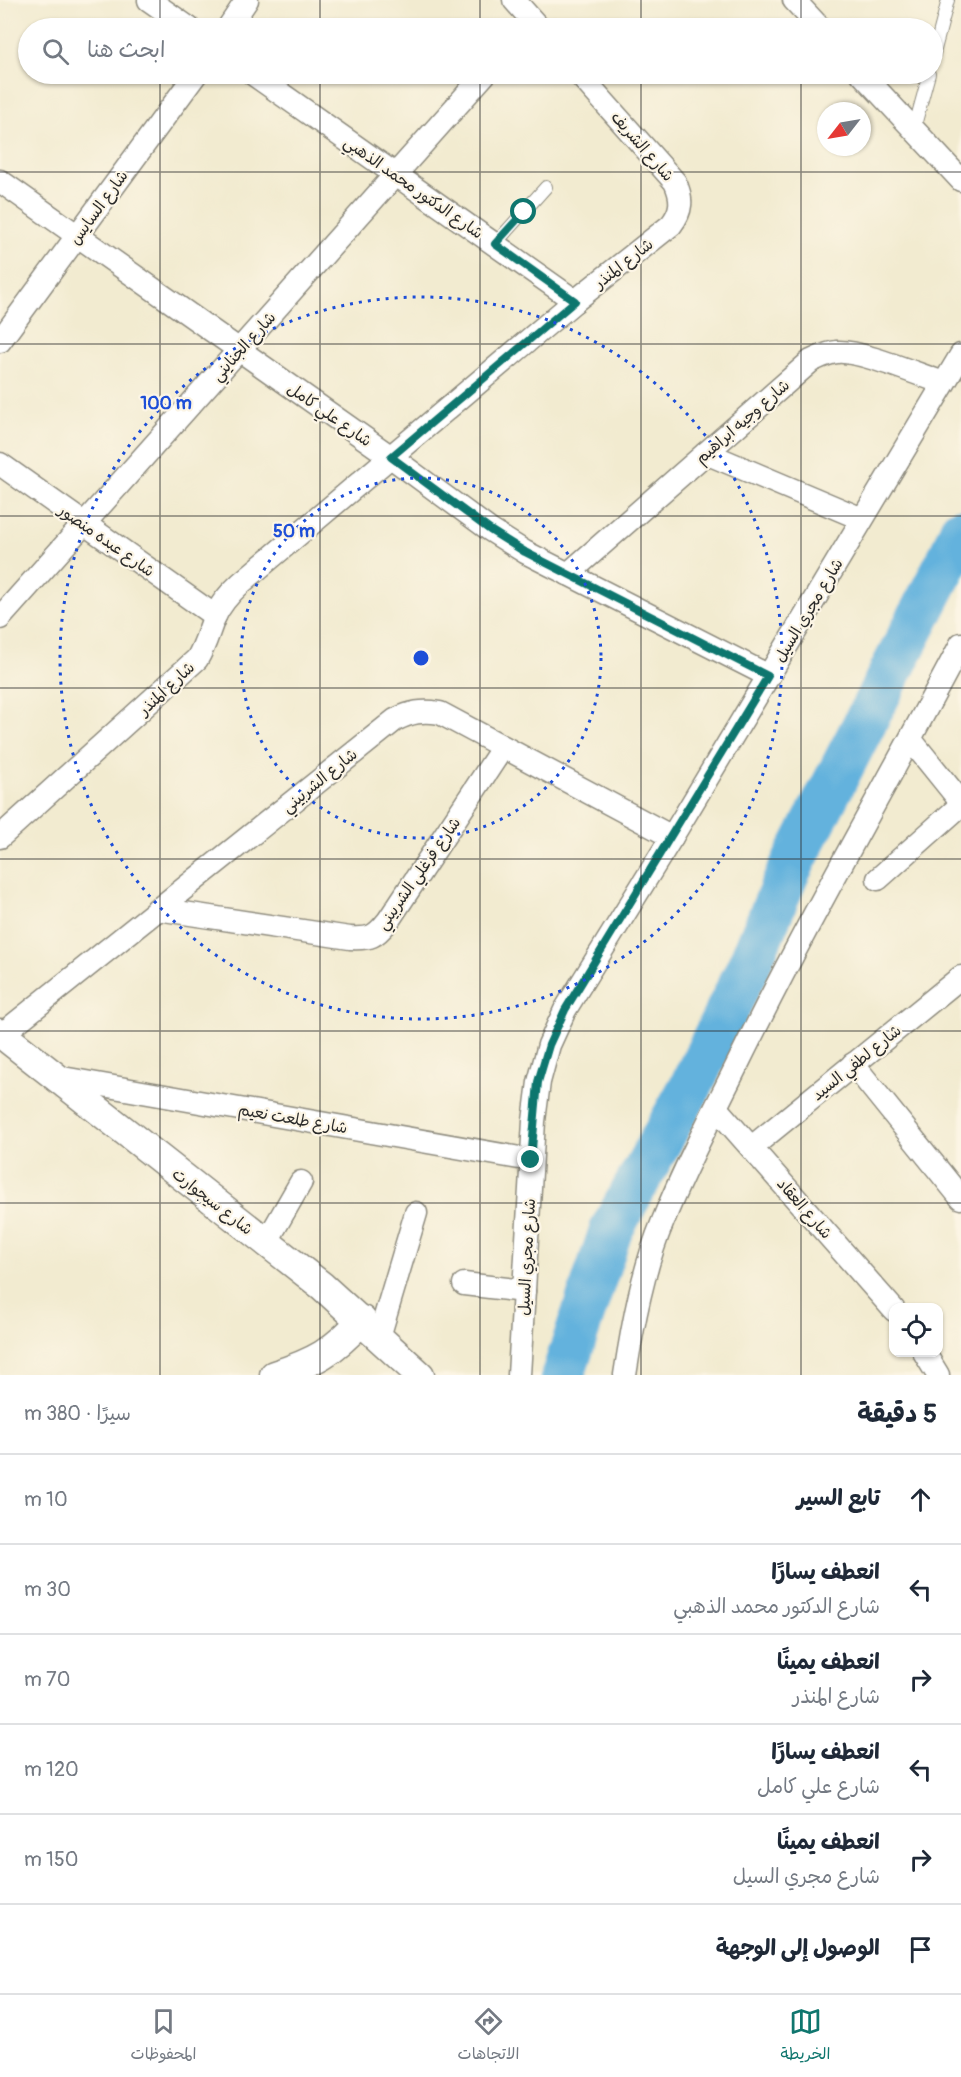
<!DOCTYPE html>
<html lang="ar">
<meta charset="utf-8">
<style>
body{margin:0;font-family:Pangolin,"Playpen Sans Arabic",sans-serif;background:#f6f6f7;color:#1f2937;direction:rtl}
.controls{position:absolute;right:18px;bottom:18px;display:grid;overflow:hidden;border-radius:12px;box-shadow:0 2px 4px #0004}
.controls button{width:54px;height:54px;display:grid;place-items:center;padding:0;border:0;border-bottom:2px solid #e0e1e3;background:#fff;color:#1f2937;font:30px sans-serif}
.compass{position:absolute;left:817px;top:102px;width:54px;height:54px;border-radius:50%;background:#fff;box-shadow:0 2px 4px #0004;rotate:239deg}
.stop{position:absolute;width:18px;height:18px;margin:-14px;border:4px solid #0f766e;border-radius:50%;background:#fff}
.stop.end{background:#0f766e;border-color:#fff;box-shadow:0 2px 6px #0008}
.list{margin:0;padding:0;list-style:none}
h2{display:flex;justify-content:space-between;align-items:center;height:78px;margin:0;padding:0 24px;font-size:26px}
h2 small{font-size:20px;font-weight:400;color:#747a83}
.list li{display:grid;grid-template-columns:39px 1fr auto;gap:18px;align-items:center;box-sizing:border-box;height:90px;padding:0 24px;border-top:2px solid #e0e1e3}
.list b{display:block;font-size:22px;white-space:nowrap}
.list p{margin:0;font-size:20px;white-space:nowrap;color:#747a83}
.list em{font-size:20px;font-style:normal;color:#747a83}
.icon{flex:none;width:33px;height:33px;fill:none;stroke:currentColor;stroke-width:2;stroke-linecap:round;stroke-linejoin:round}
.map{position:relative;flex:none;width:961px;height:1375px;overflow:hidden;direction:ltr}
.search{position:absolute;background:#fff;box-shadow:0 2px 4px #0004;left:18px;right:18px;top:18px;height:66px;display:flex;align-items:center;gap:15px;box-sizing:border-box;padding:0 21px;border-radius:33px;color:#747a83;font-size:22px}
.sheet{height:618px;background:#fff}
nav{display:flex;justify-content:space-around;align-items:center;box-sizing:border-box;height:84px;border-top:2px solid #e0e1e3;background:#fff;font-size:16px;color:#747a83}
nav a{display:grid;justify-items:center;gap:3px}
nav .on{color:#0f766e}
.map>svg:first-child{display:block}
.lines{fill:none;stroke-linecap:round;stroke-linejoin:round}
.river{stroke:#63b2dd;stroke-width:44}
.service-casing{stroke:#8e8b7e;stroke-width:14}
.minor-casing{stroke:#8e8b7e;stroke-width:25}
.tertiary-casing{stroke:#8e8b7e;stroke-width:31}
.service{stroke:#fff;stroke-width:12}
.minor{stroke:#fff;stroke-width:22}
.tertiary{stroke:#fff;stroke-width:28}
.route{stroke:#0f766e;stroke-width:8}
.grid{fill:none;stroke:#2b2b2b;stroke-width:1.5;stroke-opacity:0.55}
.ring{fill:none;stroke:#1d4ed8;stroke-width:3;stroke-dasharray:3 6}
.labels{text-anchor:middle;stroke-width:4.5;stroke-linejoin:round;paint-order:stroke}
.street-label{font-size:16px;fill:#2b2b2b;stroke:#fcf5e5}
.centre{fill:#1d4ed8;stroke:#fcf5e5;stroke-width:3}
.ring-label{font-size:18px;text-anchor:middle;font-weight:bold;fill:#1d4ed8;stroke:#fcf5e5;stroke-width:4.5;stroke-linejoin:round;paint-order:stroke}
</style>
<div class="map">
<svg width="961" height="1375" viewBox="0 0 961 1375">
<rect width="100%" height="100%" fill="#fcf5e5"/>
<filter id="ink" filterUnits="userSpaceOnUse"><feTurbulence type="fractalNoise" baseFrequency=".0167" numOctaves="2"/><feDisplacementMap in="SourceGraphic" scale="12" xChannelSelector="R" yChannelSelector="G"/><feConvolveMatrix kernelMatrix="1 2 1 2 8 2 1 2 1" color-interpolation-filters="sRGB"/></filter>
<filter id="wash" filterUnits="userSpaceOnUse"><feTurbulence type="fractalNoise" baseFrequency=".008" numOctaves="4" result="noise"/><feDisplacementMap in="SourceGraphic" scale="24" xChannelSelector="R" yChannelSelector="G"/><feGaussianBlur stdDeviation="1.35" result="paint"/><feColorMatrix in="noise" values="0 0 0 0 0 0 0 0 0 0 0 0 0 0 0 0 0 1.4 0 .05"/><feComposite in="paint" operator="in"/></filter>
<g filter="url(#wash)">
<rect width="100%" height="100%" fill="#f2ebd0"/>
<g class="lines">
<polyline class="river" points="563,1375 611,1230 691,1086 749,965 788,873 952,552 961,530"/>
</g>
</g>
<g filter="url(#ink)">
<g class="lines">
<g class="service-casing">
<g id="service">
<polyline points="932,61 948,0"/>
<polyline points="914,129 929,74"/>
<polyline points="495,244 546,187"/>
</g>
</g>
<g class="minor-casing">
<g id="minor">
<polyline points="149,0 189,28"/>
<polyline points="514,0 539,28"/>
<polyline points="794,0 820,28"/>
<polyline points="228,28 247,0"/>
<polyline points="253,74 575,301"/>
<polyline points="862,74 961,180"/>
<polyline points="0,181 391,457 490,530 525,552 769,676"/>
<polyline points="0,341 196,74"/>
<polyline points="706,453 862,519"/>
<polyline points="0,464 215,616"/>
<path d="M568,574L811,361C820,357 827,353 837,352C860,350 919,375 944,383"/>
<polyline points="0,618 485,74"/>
<polyline points="911,740 961,802"/>
<path d="M0,837L197,659C205,646 208,633 214,618C220,604 230,593 241,583L575,301L671,225C682,211 683,199 675,182L579,74"/>
<polyline points="878,879 961,805"/>
<path d="M157,909L350,938C371,939 375,937 388,921L503,747"/>
<path d="M1,1035L395,720C411,712 422,710 440,713L672,837"/>
<polyline points="853,1064 961,1198"/>
<polyline points="57,1077 531,1160"/>
<polyline points="716,1108 894,1310"/>
<polyline points="752,1147 961,977"/>
<polyline points="266,1243 301,1182"/>
<polyline points="464,1284 524,1291"/>
<polyline points="379,1337 416,1213"/>
<polyline points="924,1352 938,1375"/>
<polyline points="519,1375 534,1121 539,1082 549,1045 565,1010 672,837 961,355"/>
<path d="M625,1375C633,1323 643,1269 663,1221C686,1163 716,1108 743,1053C811,914 889,781 961,644"/>
</g>
</g>
<g class="tertiary-casing">
<g id="tertiary">
<polyline points="0,1033 322,1286 420,1375"/>
<path d="M274,1375C315,1362 333,1352 362,1320"/>
</g>
</g>
<use href="#service" class="service"/>
<use href="#minor" class="minor"/>
<use href="#tertiary" class="tertiary"/>
</g>
</g>
<g class="lines" filter="url(#ink)">
<polyline class="route" points="524,212 495,244 575,301 391,457 490,530 525,552 768,676 565,1010 549,1045 538,1082 531,1160"/>
</g>
<path class="grid" d="M160,0V28M320,0V28M480,0V28M641,0V28M801,0V28M160,74V1375M320,74V1375M480,74V1375M641,74V1375M801,74V1375M0,172H961M0,344H961M0,516H961M0,688H961M0,859H961M0,1031H961M0,1203H961"/>
<g class="ring">
<circle cx="421" cy="658" r="180"/>
<circle cx="421" cy="658" r="361"/>
</g>
<g class="labels">
<g class="street-label">
<text transform="translate(643 146) rotate(49)" y="6">شارع الشريف</text>
<text transform="translate(414 187) rotate(35)" y="6">شارع الدكتور محمد الذهبي</text>
<text transform="translate(98 207) rotate(-54)" y="6">شارع السايس</text>
<text transform="translate(623 263) rotate(-38)" y="6">شارع المنذر</text>
<text transform="translate(243 346) rotate(-48)" y="6">شارع الجنايني</text>
<text transform="translate(330 414) rotate(35)" y="6">شارع علي كامل</text>
<text transform="translate(742 421) rotate(-41)" y="6">شارع وجيه ابراهيم</text>
<text transform="translate(107 540) rotate(35)" y="6">شارع عبده منصور</text>
<text transform="translate(808 610) rotate(-59)" y="6">شارع مجري السيل</text>
<text transform="translate(166 688) rotate(-43)" y="6">شارع المنذر</text>
<text transform="translate(319 780) rotate(-39)" y="6">شارع الشربيني</text>
<text transform="translate(418 873) rotate(-55)" y="6">شارع فرغلي الشربيني</text>
<text transform="translate(856 1062) rotate(-39)" y="6">شارع لطفي السيد</text>
<text transform="translate(293 1118) rotate(10)" y="6">شارع طلعت نعيم</text>
<text transform="translate(213 1201) rotate(38)" y="6">شارع سيجوارت</text>
<text transform="translate(805 1208) rotate(49)" y="6">شارع العقاد</text>
<text transform="translate(526 1257) rotate(-87)" y="6">شارع مجري السيل</text>
</g>
</g>
<circle cx="421" cy="658" r="9" class="centre"/>
<g class="ring-label">
<text x="166" y="409">100 m</text>
<text x="294" y="537">50 m</text>
</g>
</svg>
<div class="controls">
<button><svg class="icon" aria-label="locate" viewBox="0 0 24 24"><circle cx="12" cy="12" r="6"/><path d="M12 2v4M12 18v4M2 12h4M18 12h4"/></svg></button>
</div>
<svg class="compass" viewBox="-18 -18 36 36"><path d="M0-13l5 13h-10z" fill="#e53935"/><path d="M0 13l5-13h-10z" fill="#747a83"/></svg>
<div class="stop" style="left:524px;top:212px"></div>
<div class="stop end" style="left:531px;top:1160px"></div>
<div class="search"><svg class="icon" aria-label="search" viewBox="0 0 24 24"><circle cx="10" cy="10" r="6"/><path d="M15 15l6 6"/></svg>ابحث هنا</div>
</div>
<section class="sheet">
<h2>5 دقيقة<small>سيرًا · 380 m</small></h2>
<ul class="list">
<li><svg class="icon" aria-label="ahead" viewBox="0 0 24 24"><path d="M12 20V5M6 11l6-6 6 6"/></svg><div><b>تابع السير</b></div><em>10 m</em></li>
<li><svg class="icon" aria-label="left" viewBox="0 0 24 24"><path d="M17 20v-9H6M10 6l-5 5 5 5"/></svg><div><b>انعطف يسارًا</b><p>شارع الدكتور محمد الذهبي</p></div><em>30 m</em></li>
<li><svg class="icon" aria-label="right" viewBox="0 0 24 24"><path d="M7 20v-9h11M14 6l5 5-5 5"/></svg><div><b>انعطف يمينًا</b><p>شارع المنذر</p></div><em>70 m</em></li>
<li><svg class="icon" aria-label="left" viewBox="0 0 24 24"><path d="M17 20v-9H6M10 6l-5 5 5 5"/></svg><div><b>انعطف يسارًا</b><p>شارع علي كامل</p></div><em>120 m</em></li>
<li><svg class="icon" aria-label="right" viewBox="0 0 24 24"><path d="M7 20v-9h11M14 6l5 5-5 5"/></svg><div><b>انعطف يمينًا</b><p>شارع مجري السيل</p></div><em>150 m</em></li>
<li><svg class="icon" aria-label="arrive" viewBox="0 0 24 24"><path d="M6 21V4h12l-3 4 3 4H6"/></svg><div><b>الوصول إلى الوجهة</b></div></li>
</ul>
</section>
<nav>
<a class="on"><svg class="icon" aria-label="map" viewBox="0 0 24 24"><path d="M3 6l6-2 6 2 6-2v14l-6 2-6-2-6 2zM9 4v14M15 6v14"/></svg>الخريطة</a>
<a><svg class="icon" aria-label="directions" viewBox="0 0 24 24"><path d="M12 3l9 9-9 9-9-9zM9 14v-3h6M13 9l2 2-2 2"/></svg>الاتجاهات</a>
<a><svg class="icon" aria-label="saved" viewBox="0 0 24 24"><path d="M7 4h10v16l-5-4-5 4z"/></svg>المحفوظات</a>
</nav>
